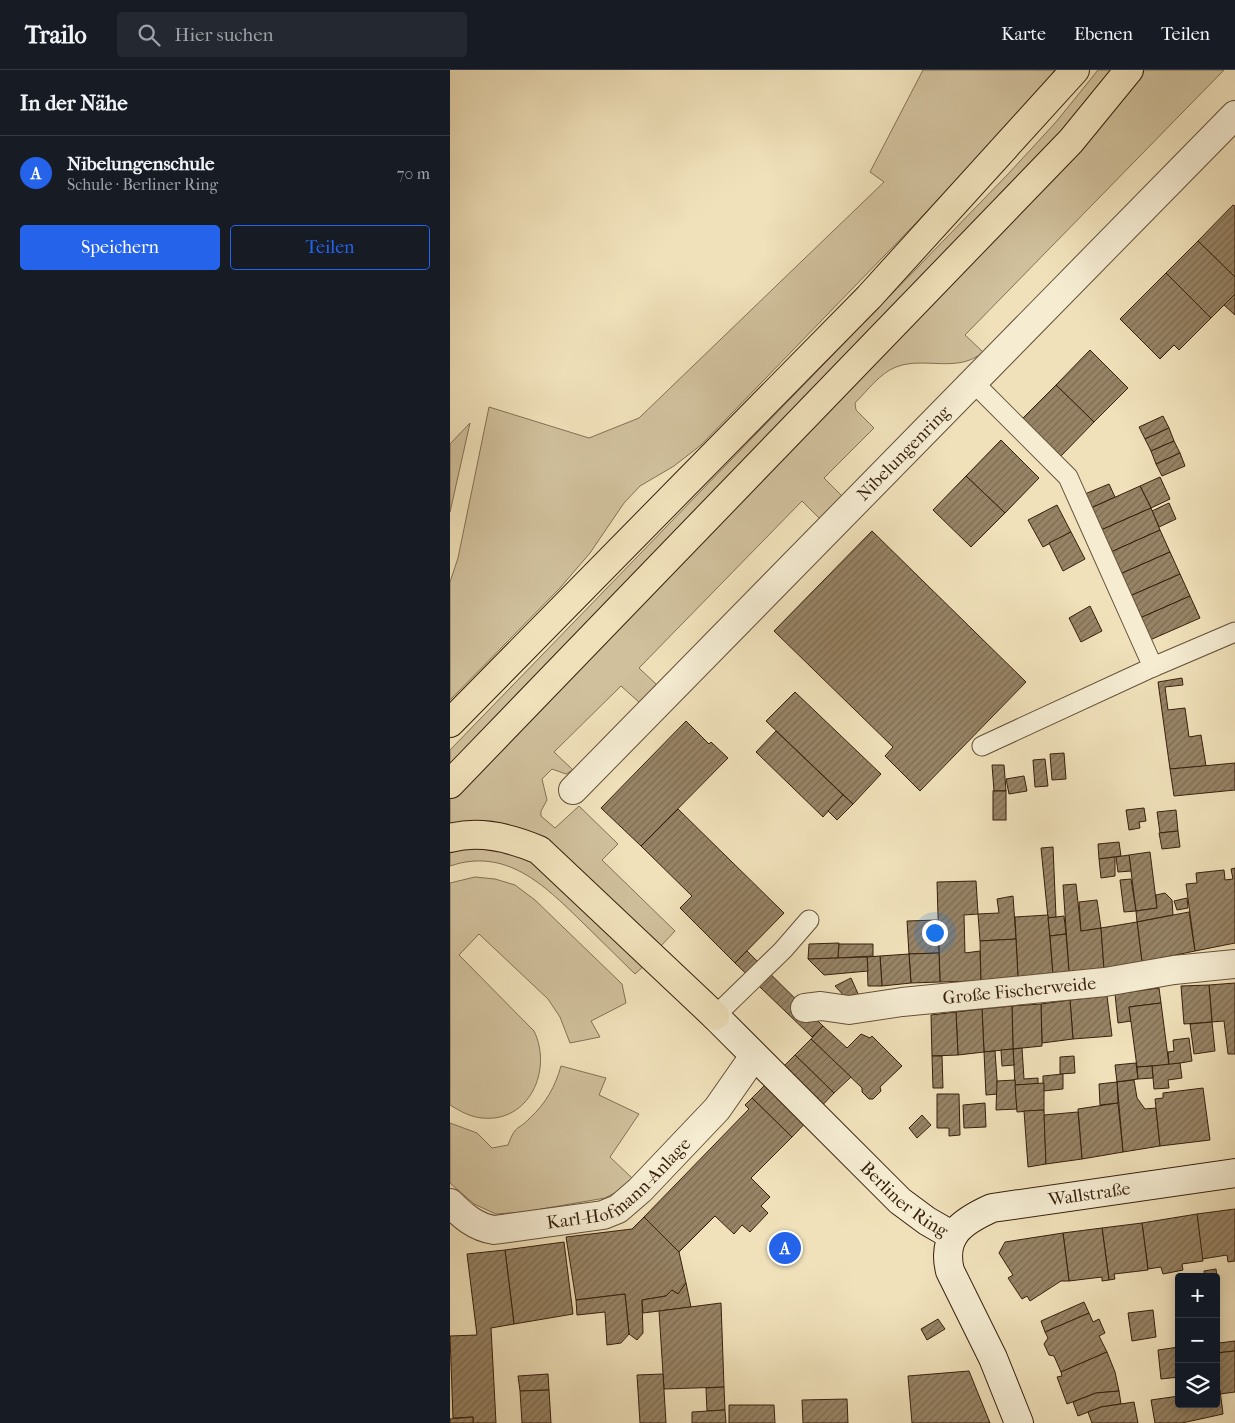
<!DOCTYPE html>
<html lang="de">
<meta charset="utf-8">
<style>
body{margin:0;font-family:"IM FELL French Canon",serif;background:#242831;color:#f1f3f6}
.controls{position:absolute;right:15px;bottom:15px;display:grid;overflow:hidden;border-radius:5px;box-shadow:0 2px 12px #0003}
.controls button{width:45px;height:45px;display:grid;place-items:center;padding:0;border:0;border-bottom:1px solid #363941;background:#171b24;color:#f1f3f6;font:25px sans-serif}
.you{position:absolute;left:484px;top:862px;width:18px;height:18px;margin:-12px;border:4px solid #fff;border-radius:50%;background:#1a73e8;box-shadow:0 0 0 8px #1a73e833}
.badge{display:grid;place-items:center;width:32px;height:32px;border-radius:50%;background:#2563eb;color:#fff;font-size:16px;font-weight:700}
.pin{position:absolute;translate:-50% -50%;border:2px solid #fff;box-shadow:0 1px 5px #0006}
.list{margin:0;padding:0;list-style:none}
h2{display:flex;justify-content:space-between;align-items:center;height:65px;margin:0;padding:0 20px;font-size:21px}
h2 small{font-size:16px;font-weight:400;color:#9ea1a6}
.list li{display:grid;grid-template-columns:32px 1fr auto;gap:15px;align-items:center;box-sizing:border-box;height:75px;padding:0 20px;border-top:1px solid #363941}
.list b{display:block;font-size:19px;white-space:nowrap}
.list p{margin:0;font-size:16px;white-space:nowrap;color:#9ea1a6}
.list em{font-size:16px;font-style:normal;color:#9ea1a6}
.actions{display:flex;gap:10px;padding:15px 20px}
.actions a{flex:1;padding:11px 0;border:1px solid #2563eb;border-radius:5px;text-align:center;font-size:18px;color:#2563eb}
.actions .main{background:#2563eb;color:#fff}
.icon{flex:none;width:28px;height:28px;fill:none;stroke:currentColor;stroke-width:2;stroke-linecap:round;stroke-linejoin:round}
.map{position:relative;flex:none;width:785px;height:1353px;overflow:hidden}
header{display:flex;align-items:center;gap:30px;box-sizing:border-box;height:70px;padding:0 25px;background:#171b24;border-bottom:1px solid #363941}
header strong{font-size:24px}
nav{display:flex;gap:28px;margin-inline-start:auto;font-size:18px}
.search{width:350px;height:45px;background:#242831;display:flex;align-items:center;gap:12px;box-sizing:border-box;padding:0 18px;border-radius:5px;color:#9ea1a6;font-size:19px}
main{display:flex}
aside{flex:1;background:#171b24}
.map>svg:first-child{display:block}
.grass{fill:#d0c09c;stroke:#837054}
.building{fill:url(#building-hatch);stroke:#361f0c}
.lines{fill:none;stroke-linecap:round;stroke-linejoin:round}
.lane-casing{stroke:#645038;stroke-width:21}
.street-casing{stroke:#645038;stroke-width:30}
.secondary-casing{stroke:#361f0c;stroke-width:30}
.highway-casing{stroke:#361f0c;stroke-width:30}
.lane{stroke:#f5ecd2;stroke-width:19}
.street{stroke:#f5ecd2;stroke-width:28}
.secondary{stroke:#f5ecd2;stroke-width:28}
.highway{stroke:#f0e1ba;stroke-width:28}
.labels{text-anchor:middle;stroke-width:4;stroke-linejoin:round;paint-order:stroke}
.street-label{font-size:18px;fill:#361f0c;stroke:#f5ecd2}
</style>
<header>
<strong>Trailo</strong>
<div class="search"><svg class="icon" aria-label="search" viewBox="0 0 24 24"><circle cx="10" cy="10" r="6"/><path d="M15 15l6 6"/></svg>Hier suchen</div>
<nav><a>Karte</a><a>Ebenen</a><a>Teilen</a></nav>
</header>
<main>
<aside>
<h2>In der Nähe<small></small></h2>
<ul class="list">
<li><span class="badge">A</span><div><b>Nibelungenschule</b><p>Schule · Berliner Ring</p></div><em>70 m</em></li>
</ul>
<div class="actions"><a class="main">Speichern</a><a>Teilen</a></div>
</aside>
<div class="map">
<svg width="785" height="1353" viewBox="0 0 785 1353">
<defs>
<pattern id="building-hatch" width="6" height="6" patternUnits="userSpaceOnUse" patternTransform="scale(1.25)"><rect width="6" height="6" fill="#978466"/><path d="M-1 1l2-2M0 6l6-6M5 7l2-2" fill="none" stroke="#7c6b52"/></pattern>
</defs>
<rect width="100%" height="100%" fill="#f0e1ba"/>
<filter id="stains"><feTurbulence type="fractalNoise" baseFrequency=".004" numOctaves="4"/><feColorMatrix values="0 0 0 0 .2 0 0 0 0 .09 0 0 0 0 .02 0 0 0 .5 -.17"/></filter>
<radialGradient id="worn" r=".72"><stop offset=".6" stop-color="#630" stop-opacity="0"/><stop offset="1" stop-color="#630" stop-opacity=".3"/></radialGradient>
<g class="grass">
<polygon points="473,0 605,0 585,26 465,154 251,375 224,396 190,416 174,433 140,483 110,518 0,630 0,512 8,488 39,337 139,368 189,348 434,112 420,102"/>
<polygon points="648,0 668,0 659,13 0,697 0,680 559,103 606,52"/>
<path d="M691,0H774L515,265L533,282C508,304 474,286 446,297C430,303 417,321 405,333L406,340L424,358L374,408L392,426L393,432L370,449L352,431L189,598L207,615L190,633L171,616L104,682L123,700L116,704L102,699L92,709L97,730L91,741V746L105,758L129,736L168,774L152,790L225,861L208,879L110,783L0,757V727Z"/>
<polygon points="20,353 0,442 0,374"/>
<path d="M26,775L76,786L196,894L185,904C167,886 148,868 130,850C94,815 56,777 0,796V779Z"/>
<path d="M25,807L45,809L65,815L85,830L172,914L176,933L141,951L150,967L120,973L110,947L98,929L29,864L9,885L84,961C103,1000 79,1053 32,1048C20,1047 10,1041 0,1035V813Z"/>
<path d="M111,996L156,1008L149,1025L189,1044L160,1087L182,1108L170,1120L155,1128L74,1142L46,1144L24,1134L0,1113V1053L27,1063L42,1078L58,1075C66,1054 66,1062 80,1048C96,1033 105,1017 111,996Z"/>
</g>
<g class="building">
<polygon points="783,135 785,136 785,207 748,171"/>
<polygon points="748,171 785,207 785,224 761,248 716,203"/>
<polygon points="716,203 761,248 729,280 724,275 710,289 670,249"/>
<polygon points="785,224 785,245 774,235"/>
<polygon points="640,280 678,318 644,352 606,315"/>
<polygon points="606,315 644,352 611,386 572,349"/>
<polygon points="713,346 719,358 695,369 689,357"/>
<polygon points="719,358 724,371 701,381 695,369"/>
<polygon points="551,370 589,408 555,443 516,406"/>
<polygon points="724,371 730,383 706,394 701,381"/>
<polygon points="730,383 735,396 712,406 706,394"/>
<polygon points="516,406 555,443 521,477 483,440"/>
<polygon points="710,407 720,429 701,438 690,416"/>
<polygon points="659,414 665,427 641,438 635,424"/>
<polygon points="690,416 701,438 651,460 641,438"/>
<polygon points="719,433 726,449 709,457 702,441"/>
<polygon points="607,435 621,462 593,477 578,450"/>
<polygon points="701,438 710,460 661,482 651,460"/>
<polygon points="710,460 720,482 670,504 661,482"/>
<polygon points="422,461 576,612 470,721 435,686 443,677 324,561"/>
<polygon points="621,462 635,489 613,501 599,473"/>
<polygon points="720,482 730,504 680,526 670,504"/>
<polygon points="730,504 740,526 690,548 680,526"/>
<polygon points="740,526 750,548 700,570 690,548"/>
<polygon points="640,536 652,561 631,572 619,548"/>
<polygon points="732,608 733,615 715,617 718,640 735,638 739,667 751,665 756,696 720,699 708,612"/>
<polygon points="345,622 431,704 403,734 316,651"/>
<polygon points="236,651 259,674 261,672 278,688 191,776 151,738"/>
<polygon points="326,661 393,725 373,747 306,682"/>
<polygon points="614,683 616,709 602,710 600,684"/>
<polygon points="595,689 598,716 585,717 583,690"/>
<polygon points="785,693 785,720 724,726 720,699"/>
<polygon points="542,695 554,695 556,721 544,721"/>
<polygon points="574,706 577,721 559,724 556,709"/>
<rect x="543" y="721" width="13" height="29"/>
<polygon points="393,725 403,734 387,750 378,741"/>
<polygon points="694,738 696,751 689,752 690,758 679,760 676,740"/>
<polygon points="228,739 334,843 285,893 230,838 242,826 191,776"/>
<polygon points="726,740 728,761 710,763 707,742"/>
<polygon points="728,761 730,777 712,779 709,763"/>
<polygon points="669,772 671,786 649,789 648,774"/>
<polygon points="603,777 606,847 598,848 591,778"/>
<polygon points="700,782 707,838 686,841 679,785"/>
<polygon points="679,785 681,801 668,802 666,787"/>
<polygon points="665,787 665,806 651,808 649,789"/>
<polygon points="785,798 785,873 745,881 736,814 747,813 746,803 774,800 775,810 783,809 781,799"/>
<polygon points="681,809 686,841 674,842 670,810"/>
<polygon points="526,811 528,844 514,845 515,883 530,881 531,911 490,912 487,812"/>
<polygon points="626,814 631,861 651,858 654,899 619,902 613,815"/>
<polygon points="715,823 722,830 723,845 687,852 686,841 707,838 706,825"/>
<polygon points="563,826 566,869 530,871 528,844 549,843 547,829"/>
<polygon points="737,828 738,838 727,840 724,831"/>
<polygon points="647,830 651,858 631,861 629,832"/>
<polygon points="739,842 745,881 692,892 687,852"/>
<polygon points="598,845 603,904 568,908 565,847"/>
<polygon points="614,846 616,864 600,866 598,848"/>
<polygon points="487,850 489,883 459,884 457,851"/>
<polygon points="687,852 692,892 654,899 651,858"/>
<polygon points="616,864 619,902 603,904 600,866"/>
<polygon points="566,869 568,908 531,911 530,871"/>
<polygon points="389,873 388,888 358,889 359,874"/>
<polygon points="389,874 423,874 423,886 388,888"/>
<polygon points="297,881 373,956 362,967 285,893"/>
<polygon points="489,883 490,912 461,913 459,884"/>
<polygon points="459,884 461,913 432,916 430,886"/>
<polygon points="430,886 432,916 418,916 417,887"/>
<polygon points="417,887 418,901 374,905 358,889"/>
<polygon points="401,908 409,926 397,929 385,916"/>
<polygon points="785,913 785,984 778,984 774,951 762,952 759,915"/>
<polygon points="759,915 762,952 734,954 731,916"/>
<polygon points="709,918 711,933 679,937 681,951 668,953 665,924"/>
<polygon points="657,926 662,966 623,969 620,930"/>
<polygon points="620,930 623,969 592,973 591,934"/>
<polygon points="711,933 719,995 687,997 679,937"/>
<polygon points="591,934 592,976 563,979 562,936"/>
<polygon points="562,936 563,979 534,982 532,939"/>
<polygon points="532,939 534,982 508,985 506,942"/>
<polygon points="506,942 508,985 482,986 481,945"/>
<polygon points="762,952 765,981 744,984 740,954"/>
<polygon points="373,956 397,978 411,964 420,968 422,966 452,996 430,1017 431,1021 423,1029 419,1029 412,1022 412,1018 361,969"/>
<polygon points="739,968 742,991 719,995 718,982 724,981 723,970"/>
<polygon points="361,969 401,1007 384,1023 345,985"/>
<polygon points="572,978 574,1009 588,1008 588,1014 565,1015 563,979"/>
<polygon points="563,979 564,995 552,996 551,980"/>
<polygon points="545,981 548,1024 536,1025 534,982"/>
<polygon points="345,985 384,1023 342,1067 302,1028"/>
<polygon points="482,986 492,986 493,1018 483,1018"/>
<polygon points="624,986 625,1003 610,1004 610,987"/>
<polygon points="686,993 688,1009 667,1012 665,995"/>
<polygon points="730,993 732,1008 718,1010 719,1018 704,1019 702,996"/>
<polygon points="702,996 703,1008 688,1009 687,997"/>
<polygon points="613,1004 613,1019 593,1021 593,1006"/>
<polygon points="565,1010 567,1039 546,1040 547,1011"/>
<polygon points="684,1010 687,1028 695,1039 706,1038 710,1076 673,1082 667,1012"/>
<polygon points="667,1012 668,1033 650,1035 649,1014"/>
<polygon points="594,1013 594,1040 567,1042 565,1015"/>
<polygon points="753,1018 760,1070 710,1076 705,1029 713,1028 713,1023"/>
<polygon points="487,1024 509,1024 510,1065 499,1066 499,1058 487,1058"/>
<polygon points="302,1028 342,1067 301,1108 320,1127 311,1136 318,1143 300,1162 292,1155 284,1164 265,1146 229,1182 194,1147 299,1039 295,1035"/>
<polygon points="535,1033 536,1057 514,1058 513,1035"/>
<polygon points="668,1033 673,1082 632,1089 628,1039"/>
<polygon points="594,1040 596,1094 578,1097 574,1041"/>
<polygon points="628,1042 632,1089 596,1094 594,1045"/>
<polygon points="472,1045 481,1055 467,1068 459,1058"/>
<polygon points="785,1139 785,1191 778,1192 777,1185 752,1189 747,1144"/>
<polygon points="747,1144 753,1191 732,1194 733,1200 713,1204 711,1197 698,1199 692,1153"/>
<polygon points="194,1147 229,1182 236,1213 228,1224 222,1220 216,1226 192,1230 193,1263 187,1270 179,1264 175,1224 126,1230 116,1167 182,1159"/>
<polygon points="692,1153 698,1200 664,1204 665,1209 659,1210 652,1158"/>
<polygon points="652,1158 659,1210 652,1211 652,1207 619,1211 613,1163"/>
<polygon points="613,1163 619,1211 611,1211 580,1231 577,1226 572,1229 558,1208 563,1205 549,1183 555,1172"/>
<polygon points="114,1172 123,1244 64,1254 55,1180"/>
<polygon points="55,1180 64,1254 41,1258 46,1353 23,1353 23,1347 3,1348 0,1266 27,1265 17,1184"/>
<polygon points="766,1199 768,1215 766,1216 766,1207 755,1207 754,1201"/>
<polygon points="236,1213 241,1237 193,1243 192,1230 216,1226 222,1220 228,1224"/>
<polygon points="175,1224 179,1264 171,1273 157,1275 155,1242 127,1245 126,1230"/>
<polygon points="634,1232 639,1243 595,1262 591,1251"/>
<polygon points="271,1233 274,1317 214,1319 209,1241"/>
<polygon points="703,1240 706,1267 682,1271 678,1243"/>
<polygon points="639,1243 643,1252 649,1249 655,1263 649,1266 657,1282 611,1302 604,1286 599,1285 594,1274 598,1268 595,1262"/>
<polygon points="488,1249 495,1259 477,1270 471,1259"/>
<polygon points="769,1268 769,1273 785,1271 785,1281 766,1283 766,1269"/>
<polygon points="729,1277 729,1307 711,1309 708,1280"/>
<polygon points="785,1281 785,1322 770,1324 766,1283"/>
<polygon points="657,1282 665,1302 669,1321 646,1323 617,1334 607,1307 612,1306 611,1302"/>
<polygon points="519,1301 540,1353 462,1353 458,1306"/>
<polygon points="98,1304 99,1320 70,1321 68,1306"/>
<polygon points="213,1304 216,1353 190,1353 187,1305"/>
<polygon points="274,1317 275,1340 257,1341 256,1318"/>
<polygon points="99,1320 101,1353 72,1353 70,1321"/>
<polygon points="770,1320 773,1344 732,1353 705,1353 701,1330 729,1326 729,1334 766,1334 766,1321"/>
<polygon points="669,1321 671,1334 651,1337 628,1346 623,1332 646,1323"/>
<polygon points="397,1329 398,1353 353,1353 352,1330"/>
<polygon points="684,1332 688,1353 642,1353 638,1342 651,1337"/>
<polygon points="279,1335 324,1335 325,1353 279,1353"/>
<polygon points="275,1340 276,1353 242,1353 242,1342"/>
<polygon points="23,1347 23,1353 0,1353 0,1349"/>
</g>
<g class="lines">
<g class="lane-casing">
<g id="lane">
<polyline points="524,313 618,407 703,597"/>
<polyline points="532,676 703,597 785,562"/>
<polyline points="265,946 333,880 359,850"/>
</g>
</g>
<g class="street-casing">
<g id="street">
<path id="s1" d="M123,720L785,45"/>
<path id="s2" d="M355,938L371,936L399,940L452,932L655,912L724,900L785,894"/>
<path id="s3" d="M0,1133C13,1146 25,1157 44,1160L153,1145L168,1139L190,1120L267,1039L304,986"/>
</g>
</g>
<g class="secondary-casing">
<g id="secondary">
<path id="s4" d="M265,946L450,1131L477,1151L503,1166"/>
<path id="s5" d="M569,1353L543,1288L500,1201C491,1165 513,1151 542,1138L785,1103"/>
</g>
</g>
<g class="highway-casing">
<g id="highway">
<polyline points="0,653 419,227 625,0"/>
<polyline points="0,714 621,71 679,0"/>
<path d="M0,768C30,760 61,768 89,780L265,946"/>
</g>
</g>
<use href="#lane" class="lane"/>
<use href="#street" class="street"/>
<use href="#secondary" class="secondary"/>
<use href="#highway" class="highway"/>
</g>
<g class="labels">
<g class="street-label">
<text dy="6" stroke="none"><textPath href="#s1" startOffset="472">Nibelungenring</textPath></text>
<text dy="6" stroke="none"><textPath href="#s2" startOffset="216">Große Fischerweide</textPath></text>
<text dy="6" stroke="none"><textPath href="#s3" startOffset="191">Karl-Hofmann-Anlage</textPath></text>
<text dy="6" stroke="none"><textPath href="#s5" startOffset="350">Wallstraße</textPath></text>
<text dy="6" stroke="none"><textPath href="#s4" startOffset="264">Berliner Ring</textPath></text>
</g>
</g>
<rect width="100%" height="100%" filter="url(#stains)"/>
<rect width="100%" height="100%" fill="url(#worn)"/>
</svg>
<div class="controls">
<button>+</button>
<button>−</button>
<button><svg class="icon" aria-label="layers" viewBox="0 0 24 24"><path d="M12 4l9 5-9 5-9-5zM3 14l9 5 9-5"/></svg></button>
</div>
<div class="you"></div>
<div class="pin badge" style="left:335px;top:1178px">A</div>
</div>
</main>
